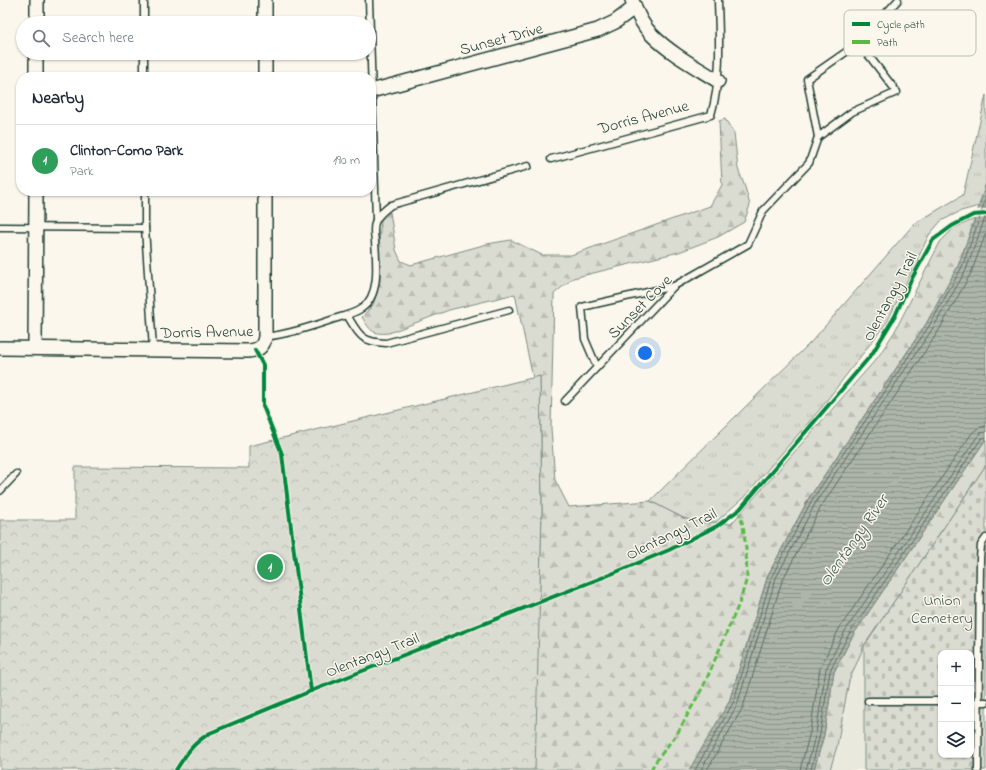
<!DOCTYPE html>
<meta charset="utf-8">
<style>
body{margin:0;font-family:"Indie Flower",sans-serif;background:#f6f6f7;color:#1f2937}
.controls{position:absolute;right:12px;bottom:12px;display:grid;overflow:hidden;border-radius:8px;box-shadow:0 1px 3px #0004}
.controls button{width:36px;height:36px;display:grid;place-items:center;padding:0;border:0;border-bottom:1px solid #e0e1e3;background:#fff;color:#1f2937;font:20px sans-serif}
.you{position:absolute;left:645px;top:353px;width:14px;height:14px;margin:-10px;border:3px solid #fff;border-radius:50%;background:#1a73e8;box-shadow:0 0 0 6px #1a73e833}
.badge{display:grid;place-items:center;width:26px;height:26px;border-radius:50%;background:#b45309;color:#fff;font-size:13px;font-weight:700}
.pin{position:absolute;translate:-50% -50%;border:2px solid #fff;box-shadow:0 1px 4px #0006}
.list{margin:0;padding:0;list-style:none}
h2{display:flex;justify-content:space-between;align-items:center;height:52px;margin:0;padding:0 16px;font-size:17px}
h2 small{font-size:13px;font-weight:400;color:#747a83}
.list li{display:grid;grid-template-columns:26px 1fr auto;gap:12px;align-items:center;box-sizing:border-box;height:72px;padding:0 16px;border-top:1px solid #e0e1e3}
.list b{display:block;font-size:15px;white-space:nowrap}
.list p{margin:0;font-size:13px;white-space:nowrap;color:#747a83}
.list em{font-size:13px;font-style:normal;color:#747a83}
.icon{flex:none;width:22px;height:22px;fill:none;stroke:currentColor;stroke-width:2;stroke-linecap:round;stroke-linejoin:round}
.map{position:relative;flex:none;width:986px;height:770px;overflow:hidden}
.search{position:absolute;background:#fff;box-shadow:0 1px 3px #0004;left:16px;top:16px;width:360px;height:44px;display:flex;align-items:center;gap:10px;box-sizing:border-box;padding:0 14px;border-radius:22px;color:#747a83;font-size:15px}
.panel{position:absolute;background:#fff;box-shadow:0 1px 3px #0004;left:16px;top:72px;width:360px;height:124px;border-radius:16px}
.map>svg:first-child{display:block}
.built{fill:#eae9de}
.grass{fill:url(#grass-tufts);stroke:#7d8c82}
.forest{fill:url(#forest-firs);stroke:#7d8c82}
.cemetery{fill:url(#cemetery-stones);stroke:#7d8c82;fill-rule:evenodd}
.park{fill:url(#park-crowns);stroke:#7d8c82}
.water{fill:url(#water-rules);stroke:#74847b}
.pier{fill:#fbf7ec}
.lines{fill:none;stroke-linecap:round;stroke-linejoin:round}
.shore{stroke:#586d63;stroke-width:1}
.lane-casing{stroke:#1f3d34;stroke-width:9}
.street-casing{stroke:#1f3d34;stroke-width:16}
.lane{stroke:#fbf7ec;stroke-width:6}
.street{stroke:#fbf7ec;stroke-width:13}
.quiet{stroke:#58b947;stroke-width:3;stroke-dasharray:6 3;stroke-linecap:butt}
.cycleway-casing{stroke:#fbf7ec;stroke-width:6}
.cycleway{stroke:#00873e;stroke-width:4}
.labels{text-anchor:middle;stroke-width:3;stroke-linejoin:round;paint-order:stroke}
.street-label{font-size:16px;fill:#1f3d34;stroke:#fbf7ec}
.park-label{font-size:16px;fill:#455d53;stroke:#fbf7ec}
.water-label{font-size:17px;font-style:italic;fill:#425b52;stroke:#fbf7ec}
.key{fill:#fbf7ec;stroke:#b9bfb5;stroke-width:1}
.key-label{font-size:11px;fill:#1f3d34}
</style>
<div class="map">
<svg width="986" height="770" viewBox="0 0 986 770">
<defs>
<pattern id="grass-tufts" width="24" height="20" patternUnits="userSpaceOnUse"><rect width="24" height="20" fill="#dbdcd1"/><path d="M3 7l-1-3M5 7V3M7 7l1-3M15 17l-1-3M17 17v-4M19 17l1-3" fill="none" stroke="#bcbeb4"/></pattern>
<pattern id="forest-firs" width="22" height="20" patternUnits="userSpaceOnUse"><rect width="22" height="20" fill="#dbdcd1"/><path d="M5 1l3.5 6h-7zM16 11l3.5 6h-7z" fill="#bcbeb4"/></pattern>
<pattern id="cemetery-stones" width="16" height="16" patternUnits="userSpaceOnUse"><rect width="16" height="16" fill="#dbdcd1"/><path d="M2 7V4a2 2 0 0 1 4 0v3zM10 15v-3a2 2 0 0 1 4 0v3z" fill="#bcbeb4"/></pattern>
<pattern id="park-crowns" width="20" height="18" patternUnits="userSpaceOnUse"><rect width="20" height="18" fill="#dbdcd1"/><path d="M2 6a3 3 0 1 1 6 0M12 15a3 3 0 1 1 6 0" fill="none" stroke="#bcbeb4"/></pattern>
<pattern id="water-rules" width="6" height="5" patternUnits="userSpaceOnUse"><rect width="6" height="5" fill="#adb4aa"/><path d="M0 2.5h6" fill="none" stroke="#8c948b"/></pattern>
</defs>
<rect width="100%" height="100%" fill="#fbf7ec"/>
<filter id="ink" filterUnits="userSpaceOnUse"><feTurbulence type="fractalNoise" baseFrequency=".025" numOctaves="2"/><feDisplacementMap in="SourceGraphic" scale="8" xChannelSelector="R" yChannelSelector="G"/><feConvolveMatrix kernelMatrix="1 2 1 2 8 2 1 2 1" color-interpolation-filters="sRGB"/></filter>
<g filter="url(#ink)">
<polygon class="built" points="864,646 864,770 830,770 837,746 849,681"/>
<polygon class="grass" points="986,95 986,183 979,206 961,211 941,221 929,235 887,322 821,408 743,498 716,522 702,523 683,518 650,501 812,341 914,224 963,195"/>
<g class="forest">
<path d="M725,119L734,133L738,169L745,187L750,205L744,222L718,237L679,252L573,278L554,294L551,428L555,480L569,507L650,501L683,518L702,523L716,522L731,524L878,357L895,331L940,242L954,228L975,219L958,266L926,324L809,498L768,575L729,702L692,767L689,770H176L539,613L542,510L540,376L533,378L515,294L449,310L389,333C372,335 370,330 362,317L373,305L380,281L379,242L381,220L390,212L396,250L401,261L411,265L487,244L511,240L542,255H571L710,206L722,185L719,121Z"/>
<polygon points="986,439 986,465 864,646 849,681 837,746 830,770 814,770 824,735 834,672 853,635"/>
</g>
<path class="cemetery" d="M986,465V770H864V646ZM941,653H971V755H941Z"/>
<polygon class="park" points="540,376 542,510 535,770 0,770 0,520 75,520 75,467 249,468 249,446"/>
<polygon class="water" points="986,183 986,439 853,635 834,672 824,735 814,770 689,770 729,702 768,575 809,498 926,324 958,266 975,219"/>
<polygon class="pier" points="986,209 986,218 973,219 976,210"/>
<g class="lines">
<g class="shore">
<polyline points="695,770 733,703 772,576 812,500 929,326 962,267 979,220 986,197"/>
<polyline points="701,770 737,705 776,578 816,502 933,328 966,270 986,215"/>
<polyline points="707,770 743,707 782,581 822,505 938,332 971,273 986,233"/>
<polyline points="800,770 810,732 820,668 839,629 972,433 978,428 986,426"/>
<polyline points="806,770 816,733 826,669 845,631 977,437 981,433 986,432"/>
<polyline points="811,770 820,734 830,671 849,634 981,439 986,437"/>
</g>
<g class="lane-casing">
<g id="lane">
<polyline points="144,0 144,23"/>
<polyline points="369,0 376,220"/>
<polyline points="144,53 144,77"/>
<polyline points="818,137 807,79 859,43 898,0"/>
<path d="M551,159L711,115C722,77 719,39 718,0"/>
<polyline points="145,191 145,228 153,349"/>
<polyline points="0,227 145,228"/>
<path d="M347,315C359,335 361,342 386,343L509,310"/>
<path d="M265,337C289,334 311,327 334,319C343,316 354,314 362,308C381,295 376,261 375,241C374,235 373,226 376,220C380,213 385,210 391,205L528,166"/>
<polyline points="597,367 585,339 582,307 674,286"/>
<polyline points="565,401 674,286 748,244 763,211 809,163 818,137 852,112 897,92 859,43"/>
<polyline points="0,491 16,474"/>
<polyline points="868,701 941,701"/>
<polyline points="971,702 986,702"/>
<polyline points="978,770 980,559 981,545 986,538"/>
</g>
</g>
<g class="street-casing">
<g id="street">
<polyline points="265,0 265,23"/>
<path d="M632,0C636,12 643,26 652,35C671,54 696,67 718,81"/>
<polyline points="37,23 37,0"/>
<polyline points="265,53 265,77"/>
<polyline points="36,77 36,53"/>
<polyline points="371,91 598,30 615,22 635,7"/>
<path d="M0,348L248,351C258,350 263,348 265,337V191"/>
<polyline points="35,348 36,191"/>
</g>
</g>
<use href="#lane" class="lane"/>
<use href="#street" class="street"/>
<polyline class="quiet" points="651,770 654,764 678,732 704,685 739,604 747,578 746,549 743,525 738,510"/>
<g class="cycleway-casing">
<g id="cycleway">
<polyline points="255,350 263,365 263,406 282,454 311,691"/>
<path d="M176,770C187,753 192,744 210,733L311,691L609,575L669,550L717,526L740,509L872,354L895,316L911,280L933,240L952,226L973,215L986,214"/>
</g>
</g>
<use href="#cycleway" class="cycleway"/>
</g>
</g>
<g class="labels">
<g class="street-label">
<text transform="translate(501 38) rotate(-15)" y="6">Sunset Drive</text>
<text transform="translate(643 116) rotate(-15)" y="6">Dorris Avenue</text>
<text transform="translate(889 296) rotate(-62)" y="6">Olentangy Trail</text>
<text transform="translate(639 306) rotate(-45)" y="6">Sunset Cove</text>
<text transform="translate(207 331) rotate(-1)" y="6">Dorris Avenue</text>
<text transform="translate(671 533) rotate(-26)" y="6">Olentangy Trail</text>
<text transform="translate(372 654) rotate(-21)" y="6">Olentangy Trail</text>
</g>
<g class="park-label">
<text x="942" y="605">Union<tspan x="942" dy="18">Cemetery</tspan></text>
</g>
<g class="water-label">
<text transform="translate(853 540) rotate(-55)" y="6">Olentangy River</text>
</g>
</g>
<rect x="844" y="10" width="132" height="46" rx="6" class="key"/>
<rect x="852" y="22" width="18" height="4" fill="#00873e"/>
<rect x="852" y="40" width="18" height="4" fill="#58b947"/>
<g class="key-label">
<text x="877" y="28">Cycle path</text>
<text x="877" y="46">Path</text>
</g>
</svg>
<div class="controls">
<button>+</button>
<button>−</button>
<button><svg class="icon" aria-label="layers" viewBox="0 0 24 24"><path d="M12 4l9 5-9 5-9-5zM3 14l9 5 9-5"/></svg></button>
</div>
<div class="you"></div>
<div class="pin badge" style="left:270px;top:567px;background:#2e9e5b">1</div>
<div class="search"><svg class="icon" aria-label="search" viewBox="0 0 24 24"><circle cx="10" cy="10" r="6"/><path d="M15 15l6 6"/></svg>Search here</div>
<section class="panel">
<h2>Nearby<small></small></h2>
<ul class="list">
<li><span class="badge" style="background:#2e9e5b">1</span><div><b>Clinton-Como Park</b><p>Park</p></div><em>190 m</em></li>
</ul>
</section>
</div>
